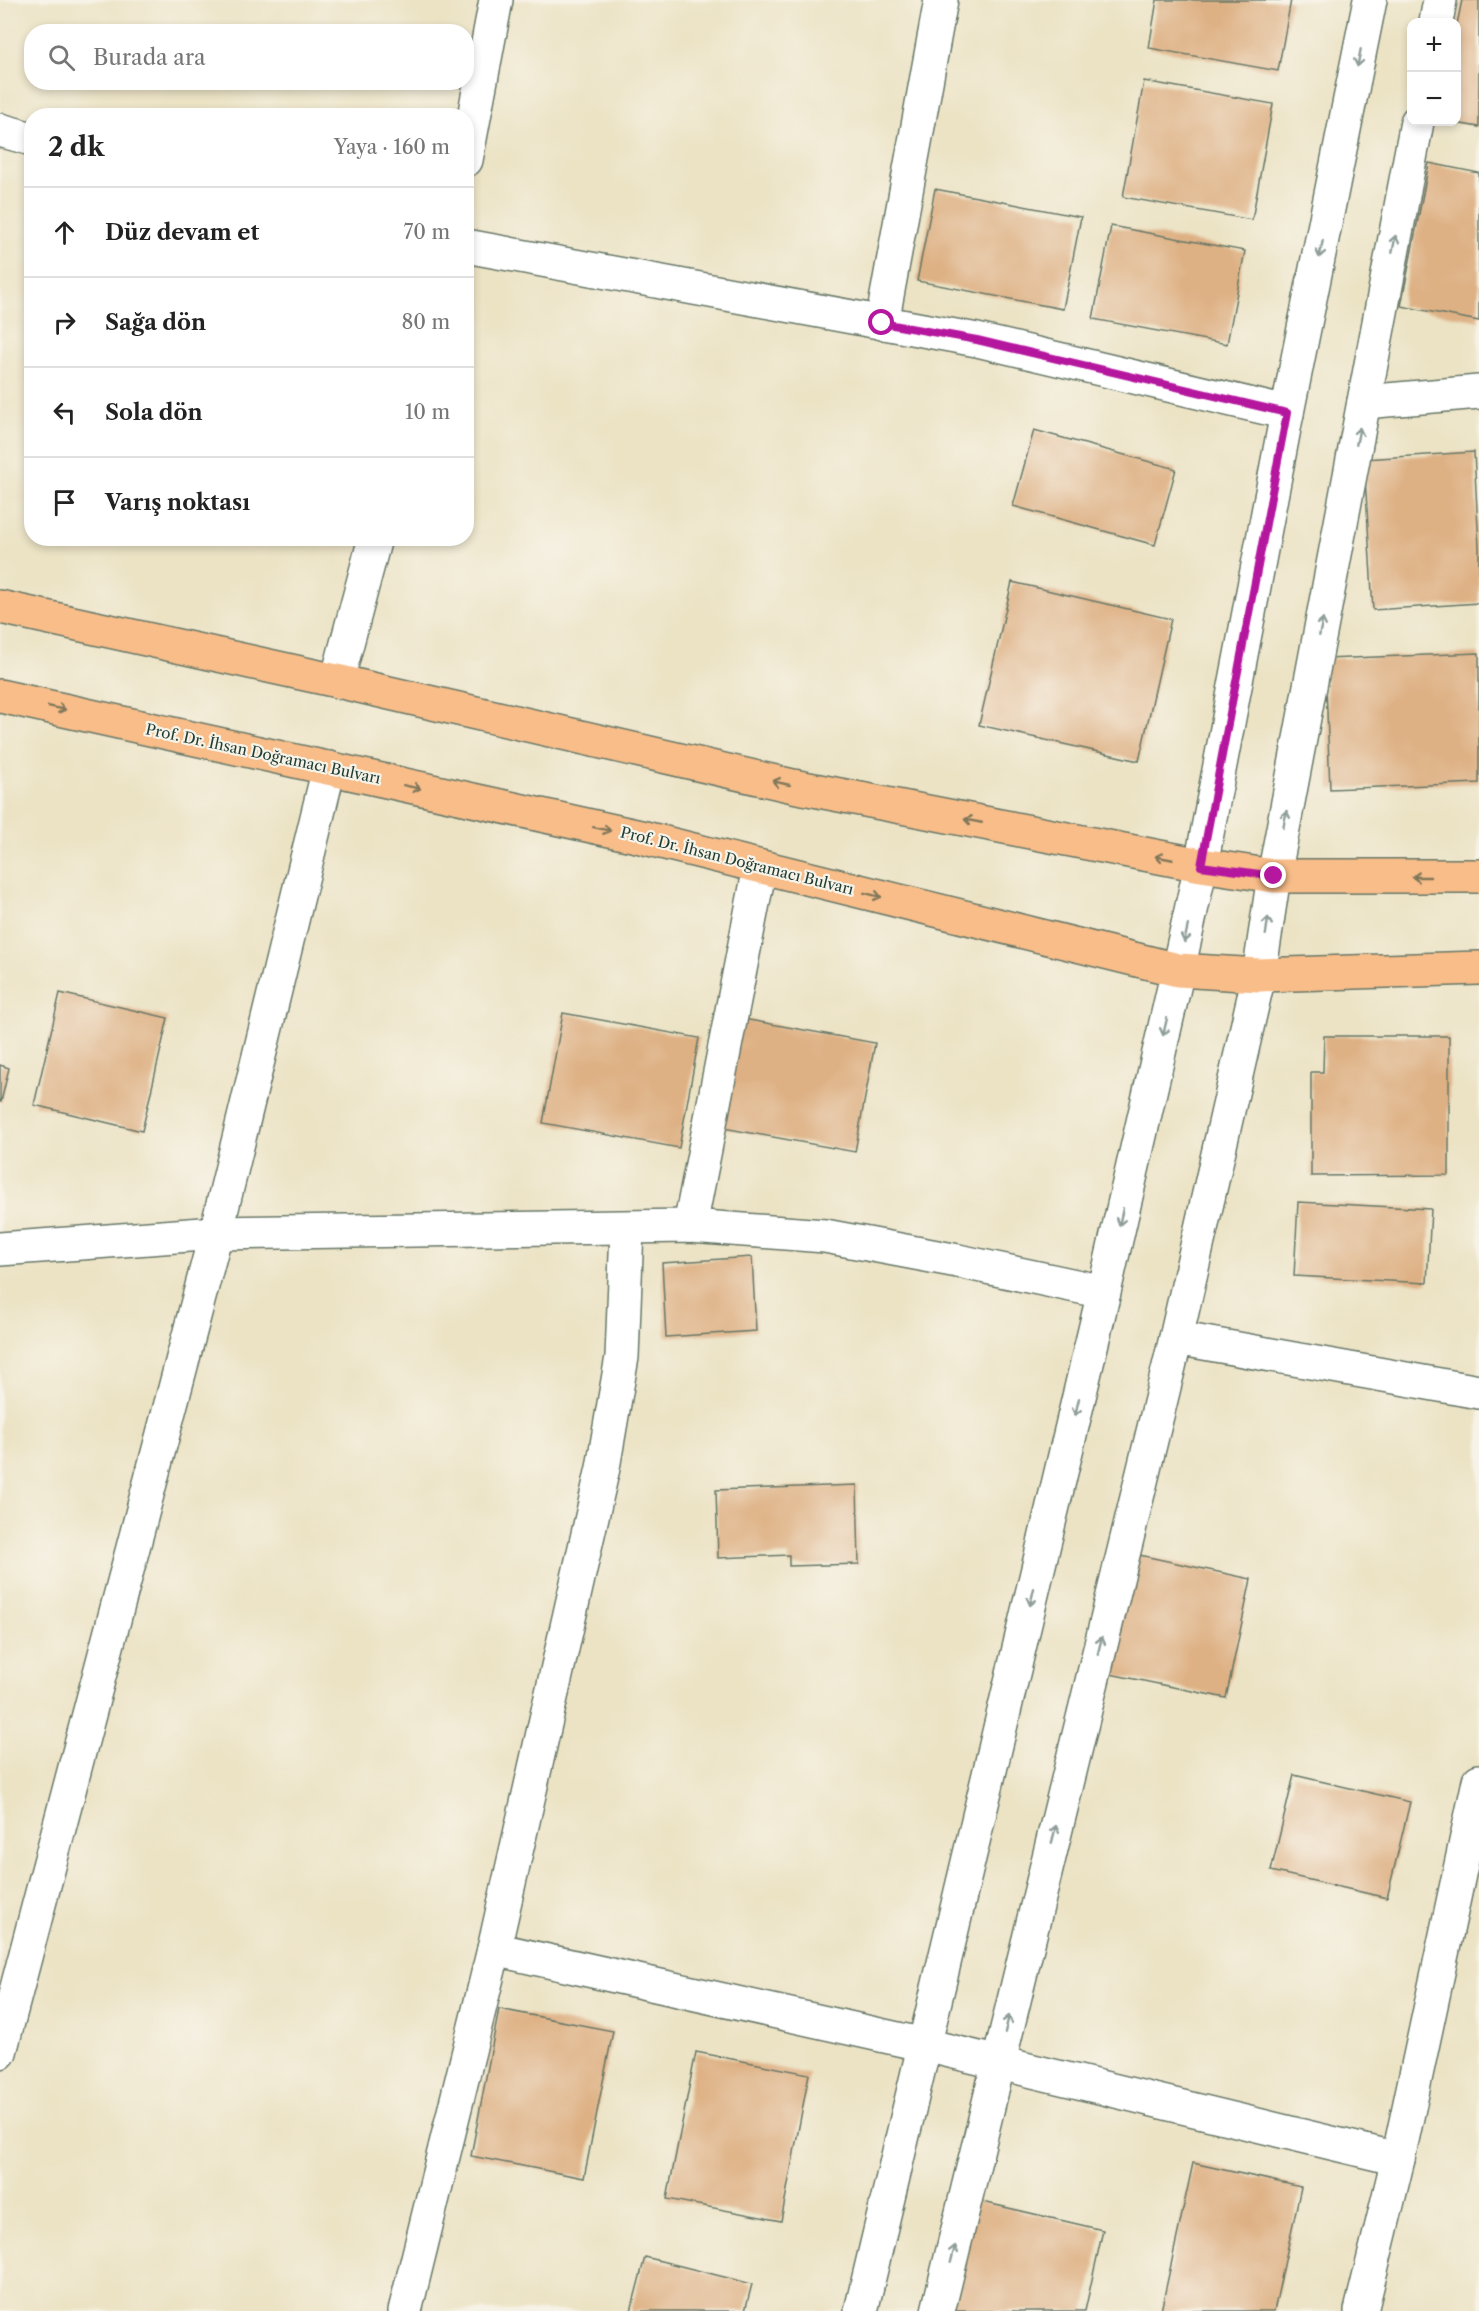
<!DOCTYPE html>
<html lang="tr">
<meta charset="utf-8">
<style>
body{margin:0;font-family:"Libre Caslon Text",serif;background:#f6f6f6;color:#222}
.controls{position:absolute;right:18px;top:18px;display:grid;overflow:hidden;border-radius:12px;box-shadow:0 3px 9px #0003}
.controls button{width:54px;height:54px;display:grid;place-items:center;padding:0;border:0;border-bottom:2px solid #e0e0e0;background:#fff;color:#222;font:30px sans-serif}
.stop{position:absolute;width:18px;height:18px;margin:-14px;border:4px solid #b5179e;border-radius:50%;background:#fff}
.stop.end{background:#b5179e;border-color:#fff;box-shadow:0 2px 6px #0008}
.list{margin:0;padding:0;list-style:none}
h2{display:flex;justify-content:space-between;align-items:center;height:78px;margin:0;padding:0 24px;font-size:26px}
h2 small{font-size:20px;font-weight:400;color:#767676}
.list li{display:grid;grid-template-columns:39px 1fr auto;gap:18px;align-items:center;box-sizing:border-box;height:90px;padding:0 24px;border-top:2px solid #e0e0e0}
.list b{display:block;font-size:22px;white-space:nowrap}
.list em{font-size:20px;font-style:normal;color:#767676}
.icon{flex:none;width:33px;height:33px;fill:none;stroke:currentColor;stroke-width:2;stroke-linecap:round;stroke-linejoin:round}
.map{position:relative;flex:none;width:1479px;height:2311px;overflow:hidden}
.search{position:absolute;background:#fff;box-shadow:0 3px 9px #0003;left:24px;top:24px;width:450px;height:66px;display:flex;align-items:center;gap:15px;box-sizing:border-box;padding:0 21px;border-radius:24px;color:#767676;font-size:22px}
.panel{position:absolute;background:#fff;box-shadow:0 3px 9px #0003;left:24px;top:108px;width:450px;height:438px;border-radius:24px}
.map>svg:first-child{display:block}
.building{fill:#deb184}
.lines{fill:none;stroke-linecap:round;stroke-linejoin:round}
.minor-casing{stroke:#677767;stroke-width:36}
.major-casing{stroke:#677767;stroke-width:36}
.minor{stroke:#fff;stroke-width:33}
.major{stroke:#f8bd89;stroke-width:33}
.oneway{stroke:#8f9e9a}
.oneway2{stroke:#81775a}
.route{stroke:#b5179e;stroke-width:8}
.labels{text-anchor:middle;stroke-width:4.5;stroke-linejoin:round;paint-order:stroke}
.street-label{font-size:15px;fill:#1f3d34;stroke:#f7f3e8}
</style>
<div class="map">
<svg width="1479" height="2311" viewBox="0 0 1479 2311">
<rect width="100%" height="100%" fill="#f7f3e8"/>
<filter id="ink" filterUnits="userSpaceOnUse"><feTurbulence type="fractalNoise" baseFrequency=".0167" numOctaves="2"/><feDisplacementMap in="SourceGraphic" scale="12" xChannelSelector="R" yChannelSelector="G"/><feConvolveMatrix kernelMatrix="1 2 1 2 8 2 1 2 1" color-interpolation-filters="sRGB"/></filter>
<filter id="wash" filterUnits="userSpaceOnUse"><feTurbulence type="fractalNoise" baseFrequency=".008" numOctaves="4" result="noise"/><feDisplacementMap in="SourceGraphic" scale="24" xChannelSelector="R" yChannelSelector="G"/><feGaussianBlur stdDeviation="1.35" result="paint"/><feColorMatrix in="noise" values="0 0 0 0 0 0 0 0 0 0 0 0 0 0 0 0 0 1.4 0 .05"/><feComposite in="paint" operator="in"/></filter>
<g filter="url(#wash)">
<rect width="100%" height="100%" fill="#ece3c5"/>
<g id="blocks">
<g class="building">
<polygon points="1157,0 1291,0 1278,71 1149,48"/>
<polygon points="1462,0 1479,0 1479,127 1456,123 1456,29"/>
<polygon points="1144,81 1273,104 1252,220 1123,197"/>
<polygon points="1429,163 1479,173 1479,321 1401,306"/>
<polygon points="935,189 1081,217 1063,309 917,281"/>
<polygon points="1111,226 1245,251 1227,344 1093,319"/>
<polygon points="1034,430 1176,469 1155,545 1013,506"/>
<polygon points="1474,452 1479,548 1479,603 1373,610 1364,459"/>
<polygon points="1012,582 1171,619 1139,761 979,725"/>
<polygon points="1479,653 1479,783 1330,789 1325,659"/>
<polygon points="60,993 168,1018 142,1131 34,1105"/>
<polygon points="563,1013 699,1038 679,1148 543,1123"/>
<polygon points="738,1018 875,1043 855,1152 718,1127"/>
<polygon points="1324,1036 1449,1036 1449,1175 1311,1176 1311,1072 1323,1072"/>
<polygon points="0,1065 9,1068 1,1102 0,1102"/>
<polygon points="1298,1202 1431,1209 1427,1283 1294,1276"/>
<polygon points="752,1257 756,1331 666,1337 662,1263"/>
<polygon points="857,1485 859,1564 789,1566 789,1555 718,1558 716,1490"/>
<polygon points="1130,1553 1251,1579 1226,1698 1105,1673"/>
<polygon points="1294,1775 1410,1802 1387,1898 1271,1871"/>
<polygon points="499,2009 613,2031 584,2178 471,2156"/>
<polygon points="696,2052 809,2074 781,2221 667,2199"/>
<polygon points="1193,2163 1301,2187 1274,2311 1161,2311"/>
<polygon points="974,2200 1103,2230 1085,2311 949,2311"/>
<polygon points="645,2257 752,2284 745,2311 631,2311"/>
</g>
</g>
</g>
<g filter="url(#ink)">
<use href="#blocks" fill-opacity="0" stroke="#677767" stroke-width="1.5"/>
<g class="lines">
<g class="minor-casing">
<g id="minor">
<polyline points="1436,22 1440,0"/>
<polyline points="0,130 32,139"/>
<polyline points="466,160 496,0"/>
<polyline points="466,246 977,340 1287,413"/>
<polyline points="882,323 941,0"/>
<polyline points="1364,402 1479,392"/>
<polyline points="337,681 375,538"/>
<polyline points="690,1226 760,867"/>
<polyline points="0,1249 216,1233 690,1226 825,1236 958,1261 1104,1292"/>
<polyline points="1176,1338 1479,1392"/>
<polyline points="494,1949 925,2045 1398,2159"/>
<polyline points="0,2052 216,1233 329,768"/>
<polyline points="405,2311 494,1949 603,1468 622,1357 627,1229"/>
<polyline points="861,2311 1104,1292 1178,970 1201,865 1287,413 1370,0"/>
<polyline points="938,2311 1176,1338 1259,975 1274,876 1417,122"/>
<polyline points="1361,2311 1398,2159 1479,1781"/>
</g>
</g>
<g class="major-casing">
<g id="major">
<polyline points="0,607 337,681 793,786 1201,865 1274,876 1479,876"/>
<polyline points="0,696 641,837 1178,970 1259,975 1479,968"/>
</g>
</g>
<use href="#minor" class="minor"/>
<use href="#major" class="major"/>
</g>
<defs><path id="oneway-shaft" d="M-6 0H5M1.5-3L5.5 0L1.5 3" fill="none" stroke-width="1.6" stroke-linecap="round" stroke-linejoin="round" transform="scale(1.5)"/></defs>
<g class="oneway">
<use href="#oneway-shaft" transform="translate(1359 58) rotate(101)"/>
<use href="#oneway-shaft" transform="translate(1394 244) rotate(-79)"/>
<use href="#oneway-shaft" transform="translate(1321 249) rotate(102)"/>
<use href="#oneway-shaft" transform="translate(1358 436) rotate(-79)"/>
<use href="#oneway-shaft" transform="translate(1321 627) rotate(-79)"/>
<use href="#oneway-shaft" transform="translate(1285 819) rotate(-79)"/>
<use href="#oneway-shaft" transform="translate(1267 926) rotate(-82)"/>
<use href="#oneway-shaft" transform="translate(1186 934) rotate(102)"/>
<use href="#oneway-shaft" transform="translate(1165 1027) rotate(103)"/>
<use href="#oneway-shaft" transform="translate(1121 1217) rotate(103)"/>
<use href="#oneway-shaft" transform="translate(1077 1407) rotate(103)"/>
<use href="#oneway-shaft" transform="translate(1032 1597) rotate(103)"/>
<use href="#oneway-shaft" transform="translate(1100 1645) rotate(-76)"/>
<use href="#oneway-shaft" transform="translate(1054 1834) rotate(-76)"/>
<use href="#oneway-shaft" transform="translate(1007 2024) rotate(-76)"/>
<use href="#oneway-shaft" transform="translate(953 2254) rotate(-75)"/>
</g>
<g class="oneway2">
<use href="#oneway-shaft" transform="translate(57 708) rotate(12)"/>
<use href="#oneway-shaft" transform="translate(781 783) rotate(-167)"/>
<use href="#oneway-shaft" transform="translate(412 787) rotate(12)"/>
<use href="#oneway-shaft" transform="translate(973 821) rotate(-169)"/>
<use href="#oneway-shaft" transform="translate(602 829) rotate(12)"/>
<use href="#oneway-shaft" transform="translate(1164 858) rotate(-169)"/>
<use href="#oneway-shaft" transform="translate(1421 877) rotate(-180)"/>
<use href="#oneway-shaft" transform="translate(873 895) rotate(14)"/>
</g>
</g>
<g class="lines" filter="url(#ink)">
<polyline class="route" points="882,323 977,340 1287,413 1201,866 1274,876"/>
</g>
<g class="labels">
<g class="street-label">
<text transform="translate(263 754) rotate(12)" y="5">Prof. Dr. İhsan Doğramacı Bulvarı</text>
<text transform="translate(737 861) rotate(14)" y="5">Prof. Dr. İhsan Doğramacı Bulvarı</text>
</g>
</g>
</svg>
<div class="controls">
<button>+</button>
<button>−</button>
</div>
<div class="stop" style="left:882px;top:323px"></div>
<div class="stop end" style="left:1274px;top:876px"></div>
<div class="search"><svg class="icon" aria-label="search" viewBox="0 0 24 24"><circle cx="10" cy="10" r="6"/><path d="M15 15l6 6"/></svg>Burada ara</div>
<section class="panel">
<h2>2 dk<small>Yaya · 160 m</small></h2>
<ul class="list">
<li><svg class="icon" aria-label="ahead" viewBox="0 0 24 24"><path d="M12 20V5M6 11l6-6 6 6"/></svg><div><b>Düz devam et</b></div><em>70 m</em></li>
<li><svg class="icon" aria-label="right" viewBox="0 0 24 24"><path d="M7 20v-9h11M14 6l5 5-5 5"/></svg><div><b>Sağa dön</b></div><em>80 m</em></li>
<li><svg class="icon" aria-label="left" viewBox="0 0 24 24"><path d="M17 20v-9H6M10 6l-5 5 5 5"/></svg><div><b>Sola dön</b></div><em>10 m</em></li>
<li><svg class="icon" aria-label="arrive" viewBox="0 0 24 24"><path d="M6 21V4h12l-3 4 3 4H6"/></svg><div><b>Varış noktası</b></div></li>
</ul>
</section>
</div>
